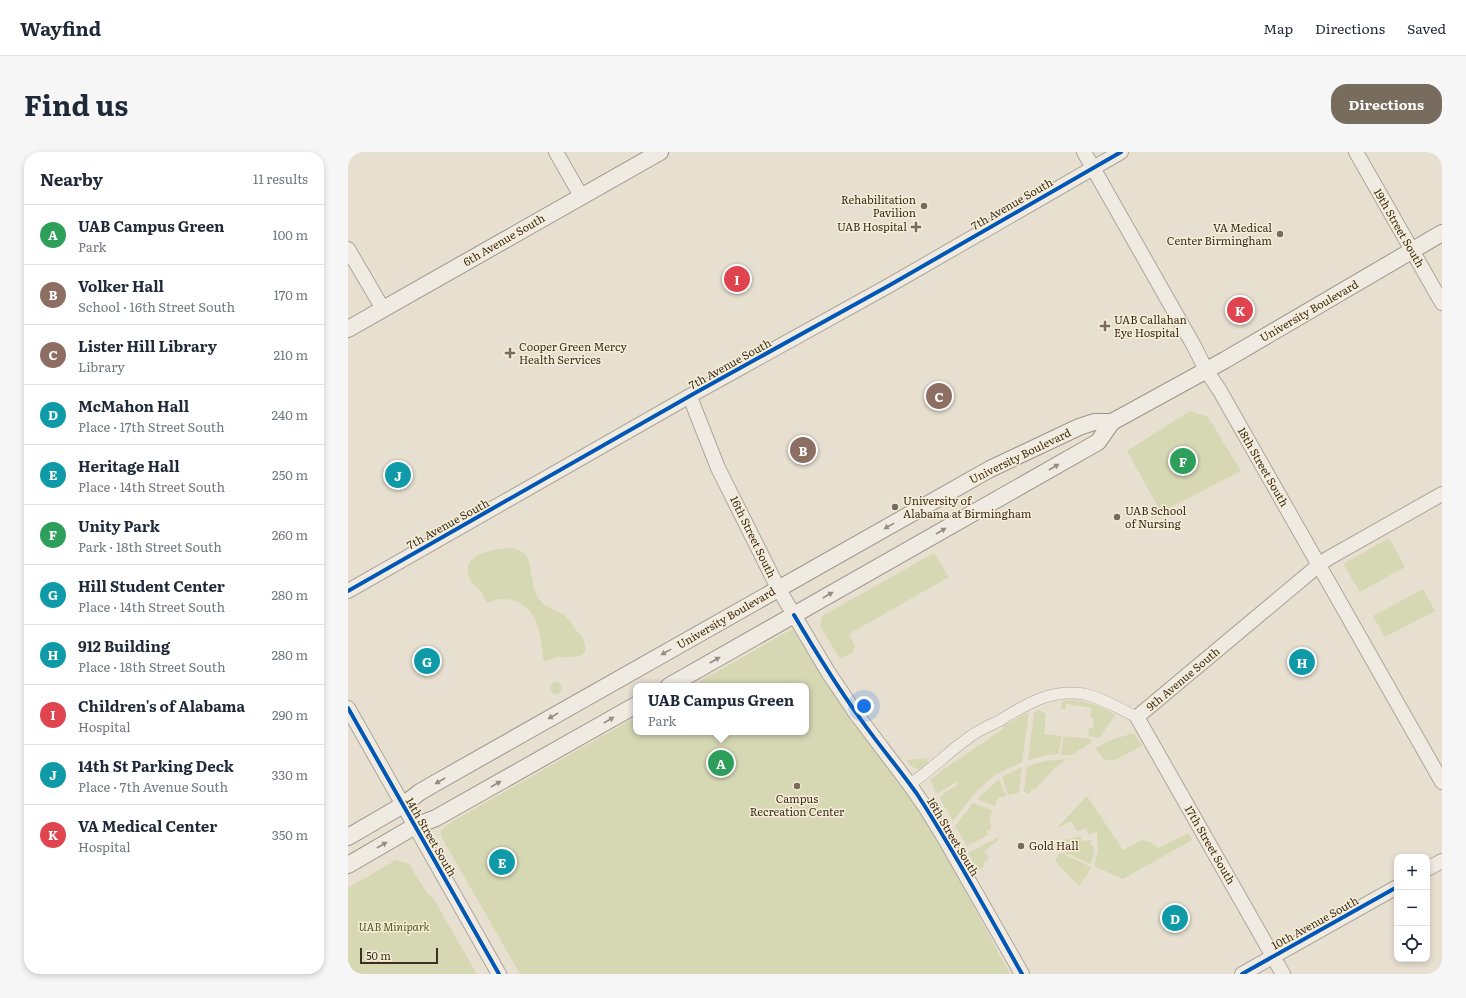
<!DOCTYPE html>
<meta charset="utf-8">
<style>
body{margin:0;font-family:Literata,serif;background:#f6f6f7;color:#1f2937}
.controls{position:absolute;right:12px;bottom:12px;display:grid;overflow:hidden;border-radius:8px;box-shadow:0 2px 6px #0003}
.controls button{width:36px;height:36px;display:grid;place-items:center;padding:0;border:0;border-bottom:1px solid #e0e1e3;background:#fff;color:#1f2937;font:20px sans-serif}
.scale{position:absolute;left:12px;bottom:10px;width:78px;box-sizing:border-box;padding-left:4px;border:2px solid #3d2e20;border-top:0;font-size:11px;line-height:14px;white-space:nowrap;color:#3d2e20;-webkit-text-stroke:3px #f7eed8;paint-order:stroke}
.you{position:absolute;left:516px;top:554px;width:14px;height:14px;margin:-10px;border:3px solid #fff;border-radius:50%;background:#1a73e8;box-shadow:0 0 0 6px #1a73e833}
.badge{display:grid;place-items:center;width:26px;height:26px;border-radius:50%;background:#786c5e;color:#fff;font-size:13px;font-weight:700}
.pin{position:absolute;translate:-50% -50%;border:2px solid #fff;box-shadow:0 1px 4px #0006}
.popup{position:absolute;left:285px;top:531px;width:176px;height:52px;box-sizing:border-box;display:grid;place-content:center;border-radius:8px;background:#fff;filter:drop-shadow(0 1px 3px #0005);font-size:13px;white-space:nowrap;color:#747a83}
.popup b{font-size:15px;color:#1f2937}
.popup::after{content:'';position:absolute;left:50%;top:100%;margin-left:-8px;border:8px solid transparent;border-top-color:#fff}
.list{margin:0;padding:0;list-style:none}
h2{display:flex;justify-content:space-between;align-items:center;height:52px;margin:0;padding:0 16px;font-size:17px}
h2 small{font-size:13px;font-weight:400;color:#747a83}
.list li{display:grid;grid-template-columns:26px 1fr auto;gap:12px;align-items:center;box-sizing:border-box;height:60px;padding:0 16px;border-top:1px solid #e0e1e3}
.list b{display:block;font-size:15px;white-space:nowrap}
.list p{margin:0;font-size:13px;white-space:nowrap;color:#747a83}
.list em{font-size:13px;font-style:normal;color:#747a83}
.icon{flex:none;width:22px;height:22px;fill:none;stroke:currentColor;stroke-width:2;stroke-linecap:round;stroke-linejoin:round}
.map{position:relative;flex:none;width:1094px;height:822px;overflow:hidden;border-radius:16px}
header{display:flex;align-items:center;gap:24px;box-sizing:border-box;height:56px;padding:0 20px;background:#fff;border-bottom:1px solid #e0e1e3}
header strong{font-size:19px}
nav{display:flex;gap:22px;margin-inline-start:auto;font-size:14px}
.intro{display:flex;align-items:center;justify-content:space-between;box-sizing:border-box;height:96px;padding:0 24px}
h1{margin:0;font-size:28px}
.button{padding:10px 18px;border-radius:16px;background:#786c5e;color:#fff;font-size:14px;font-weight:700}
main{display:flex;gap:24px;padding:0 24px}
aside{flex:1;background:#fff;border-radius:16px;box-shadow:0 2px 6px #0003}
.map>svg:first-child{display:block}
.green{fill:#d6d7b3}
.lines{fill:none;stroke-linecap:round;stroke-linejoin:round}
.minor-casing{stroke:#ada599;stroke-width:12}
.tertiary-casing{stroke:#ada599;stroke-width:16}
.secondary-casing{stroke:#9c958a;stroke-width:18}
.minor{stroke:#efebe3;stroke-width:11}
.tertiary{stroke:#efebe3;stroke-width:14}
.secondary{stroke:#efebe3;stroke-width:16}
.cycleway-casing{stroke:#f7eed8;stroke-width:6}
.cycleway{stroke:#0057b8;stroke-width:4}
.oneway{fill:#968c82}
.poi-dot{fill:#786c5e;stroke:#f7eed8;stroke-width:1.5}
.labels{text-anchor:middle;stroke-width:3;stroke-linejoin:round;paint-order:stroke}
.poi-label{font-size:11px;fill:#3d2e20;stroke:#f7eed8;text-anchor:start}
.street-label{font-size:11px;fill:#3d2e20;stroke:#f7eed8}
.park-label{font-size:11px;font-style:italic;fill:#4d5a26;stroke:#f7eed8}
</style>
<header>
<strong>Wayfind</strong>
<nav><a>Map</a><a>Directions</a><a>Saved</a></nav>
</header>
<div class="intro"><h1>Find us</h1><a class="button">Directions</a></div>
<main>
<aside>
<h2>Nearby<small>11 results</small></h2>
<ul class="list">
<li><span class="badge" style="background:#2e9e5b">A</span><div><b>UAB Campus Green</b><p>Park</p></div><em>100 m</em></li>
<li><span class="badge" style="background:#8d6e63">B</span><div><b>Volker Hall</b><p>School · 16th Street South</p></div><em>170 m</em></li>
<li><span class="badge" style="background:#8d6e63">C</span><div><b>Lister Hill Library</b><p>Library</p></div><em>210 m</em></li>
<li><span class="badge" style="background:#0f9aa8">D</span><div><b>McMahon Hall</b><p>Place · 17th Street South</p></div><em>240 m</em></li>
<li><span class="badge" style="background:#0f9aa8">E</span><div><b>Heritage Hall</b><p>Place · 14th Street South</p></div><em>250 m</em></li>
<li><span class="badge" style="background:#2e9e5b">F</span><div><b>Unity Park</b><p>Park · 18th Street South</p></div><em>260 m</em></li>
<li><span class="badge" style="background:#0f9aa8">G</span><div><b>Hill Student Center</b><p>Place · 14th Street South</p></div><em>280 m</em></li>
<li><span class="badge" style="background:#0f9aa8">H</span><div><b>912 Building</b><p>Place · 18th Street South</p></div><em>280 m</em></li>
<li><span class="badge" style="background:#e0444e">I</span><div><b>Children's of Alabama</b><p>Hospital</p></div><em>290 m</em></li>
<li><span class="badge" style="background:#0f9aa8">J</span><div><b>14th St Parking Deck</b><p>Place · 7th Avenue South</p></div><em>330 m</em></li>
<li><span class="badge" style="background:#e0444e">K</span><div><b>VA Medical Center</b><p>Hospital</p></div><em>350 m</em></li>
</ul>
</aside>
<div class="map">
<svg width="1094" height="822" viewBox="0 0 1094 822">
<rect width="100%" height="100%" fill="#e7e0d1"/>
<g class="green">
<polygon points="842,259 860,265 893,319 813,360 779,299"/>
<polygon points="1041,386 1057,415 1012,440 995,412"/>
<path d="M161,396C191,397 178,429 191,447C197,456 208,457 216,463C224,469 227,479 234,484C244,508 230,504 214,505C207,505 201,508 196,510C192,488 194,461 169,450C158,446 150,446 139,451C137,446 134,441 131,437C127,433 122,430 121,425C112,402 146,397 161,396Z"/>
<polygon points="586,401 601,425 501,482 507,494 505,500 492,507 472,474 474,464"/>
<polygon points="1075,437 1087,459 1037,485 1025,464"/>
<polygon points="446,476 497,553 582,673 662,822 172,822 93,684 93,678 105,669 288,565 288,580 458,580 458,534 343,534"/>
<circle cx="208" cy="536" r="6"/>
<path d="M718,548C736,548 752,553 767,563L751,586L740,584L741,576H745L746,566L742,565L744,556L718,552L717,557H713V551Z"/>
<polygon points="691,558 698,562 696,582 714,584 710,602 696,604 680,608 686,561"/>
<polygon points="681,560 674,610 645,624 627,641 605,669 591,645 609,633 608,630 589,642 582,628 599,615 655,577 657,573"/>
<polygon points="786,581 794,594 765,609 756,607 747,596 766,587"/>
<polygon points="715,584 743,587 744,590 724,603 713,603"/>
<polygon points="581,606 579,611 571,618 563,614 558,608"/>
<polygon points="719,607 707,616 686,638 684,637 681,642 676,640 679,614 697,609"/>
<polygon points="674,615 671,639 670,641 660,643 654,625"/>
<polygon points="651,627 658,644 655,645 654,644 647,650 648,652 646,654 629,647"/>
<polygon points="739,644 775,698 794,688 802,690 810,696 841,681 844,688 775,727 746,714 750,699 749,680 740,682 738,676 729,679 723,669 709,676"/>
<polygon points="625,651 644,658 642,668 643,677 638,679 640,683 619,694 607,674"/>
<polygon points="733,684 733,689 743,688 743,693 746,694 746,700 743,712 713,699 713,689"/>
<polygon points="649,685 651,687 636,700 641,706 635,711 637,714 630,718 620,701 643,689 644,690"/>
<polygon points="712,700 743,715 739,723 731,734 707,709"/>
<polygon points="48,708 61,712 79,741 85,746 129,822 0,822 0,736"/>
</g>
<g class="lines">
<g class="minor-casing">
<path id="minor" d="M562,632C582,619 599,601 619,587C628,579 640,574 651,569C679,552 701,537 736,542C755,546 771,557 789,565"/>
</g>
<g class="tertiary-casing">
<g id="tertiary">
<polyline points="208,0 233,44"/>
<polyline points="736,0 846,194 858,218 872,239 1094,630"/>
<polyline points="1008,0 1094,151"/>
<polyline points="0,97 35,157"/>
<polyline points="342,245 370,316 430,436 480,520 509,563 559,629 578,656 597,687 674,822"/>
<polyline points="0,439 347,241 542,133 773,0"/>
<polyline points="0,556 151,822"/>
<polyline points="1079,717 1094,709"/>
<polyline points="894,822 1049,735"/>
<polyline points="935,822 789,565 971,413 979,407 1094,342"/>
</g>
</g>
<g class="secondary-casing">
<g id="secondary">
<polyline points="0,177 312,0"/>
<polyline points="321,534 750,290 764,270 877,208 1094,81"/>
<polyline points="0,685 55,653 72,640 84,633 642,317 731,275 746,270 764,270"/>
<polyline points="0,713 67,674 88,666 288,553"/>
</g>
</g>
<use href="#minor" class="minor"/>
<use href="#tertiary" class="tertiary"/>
<use href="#secondary" class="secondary"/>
<g class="cycleway-casing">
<g id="cycleway">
<polyline points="0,439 347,241 542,133 773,0"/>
<path d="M446,463C466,497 486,530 509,562C528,590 550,615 569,642C607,700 640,762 674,822"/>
<polyline points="0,556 151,822"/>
<polyline points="894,822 1049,735"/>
</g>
</g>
<use href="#cycleway" class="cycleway"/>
</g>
<defs><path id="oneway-solid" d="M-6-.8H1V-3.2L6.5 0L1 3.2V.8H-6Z"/></defs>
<g class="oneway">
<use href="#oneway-solid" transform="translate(706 315) rotate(-30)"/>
<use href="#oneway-solid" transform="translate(541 374) rotate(151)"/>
<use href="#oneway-solid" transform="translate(593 379) rotate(-30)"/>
<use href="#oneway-solid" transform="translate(480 443) rotate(-30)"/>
<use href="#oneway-solid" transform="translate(318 500) rotate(151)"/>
<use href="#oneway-solid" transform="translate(367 508) rotate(-30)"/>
<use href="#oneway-solid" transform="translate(205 564) rotate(150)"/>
<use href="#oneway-solid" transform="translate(261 568) rotate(-30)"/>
<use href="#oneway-solid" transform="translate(92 629) rotate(150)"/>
<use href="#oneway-solid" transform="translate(148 632) rotate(-30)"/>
<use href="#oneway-solid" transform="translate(34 693) rotate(-30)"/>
</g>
<g class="poi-dot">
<circle cx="576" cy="54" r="4"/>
<path d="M566 69h4v4h4v4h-4v4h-4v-4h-4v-4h4z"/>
<circle cx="932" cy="82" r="4"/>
<path d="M755 168h4v4h4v4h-4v4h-4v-4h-4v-4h4z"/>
<path d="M160 195h4v4h4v4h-4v4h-4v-4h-4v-4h4z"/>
<circle cx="547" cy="355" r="4"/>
<circle cx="769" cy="365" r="4"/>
<circle cx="449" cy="634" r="4"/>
<circle cx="673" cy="694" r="4"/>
</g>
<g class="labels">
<g class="poi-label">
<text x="568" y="52" text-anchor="end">Rehabilitation<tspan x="568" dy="13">Pavilion</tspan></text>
<text x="559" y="79" text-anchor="end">UAB Hospital</text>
<text x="924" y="80" text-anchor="end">VA Medical<tspan x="924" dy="13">Center Birmingham</tspan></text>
<text x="766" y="172">UAB Callahan<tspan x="766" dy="13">Eye Hospital</tspan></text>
<text x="171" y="199">Cooper Green Mercy<tspan x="171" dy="13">Health Services</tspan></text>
<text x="555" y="353">University of<tspan x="555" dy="13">Alabama at Birmingham</tspan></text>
<text x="777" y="363">UAB School<tspan x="777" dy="13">of Nursing</tspan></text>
<text x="449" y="651" text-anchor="middle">Campus<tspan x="449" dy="13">Recreation Center</tspan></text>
<text x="681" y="698">Gold Hall</text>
</g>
<g class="street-label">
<text transform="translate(664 52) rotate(-30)" y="4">7th Avenue South</text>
<text transform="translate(1051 76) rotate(60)" y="4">19th Street South</text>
<text transform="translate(156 88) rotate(-30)" y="4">6th Avenue South</text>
<text transform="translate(961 159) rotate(-30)" y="4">University Boulevard</text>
<text transform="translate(382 212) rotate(-29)" y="4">7th Avenue South</text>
<text transform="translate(672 304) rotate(-26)" y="4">University Boulevard</text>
<text transform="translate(915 315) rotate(60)" y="4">18th Street South</text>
<text transform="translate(100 372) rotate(-29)" y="4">7th Avenue South</text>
<text transform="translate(405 385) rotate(64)" y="4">16th Street South</text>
<text transform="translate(378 466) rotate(-30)" y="4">University Boulevard</text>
<text transform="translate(835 527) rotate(-40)" y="4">9th Avenue South</text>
<text transform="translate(83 685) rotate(60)" y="4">14th Street South</text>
<text transform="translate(605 685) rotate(59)" y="4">16th Street South</text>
<text transform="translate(862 693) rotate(60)" y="4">17th Street South</text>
<text transform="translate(967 771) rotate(-29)" y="4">10th Avenue South</text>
</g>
<g class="park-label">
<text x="46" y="779">UAB Minipark</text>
</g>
</g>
</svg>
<div class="controls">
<button>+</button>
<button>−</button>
<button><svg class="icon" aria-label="locate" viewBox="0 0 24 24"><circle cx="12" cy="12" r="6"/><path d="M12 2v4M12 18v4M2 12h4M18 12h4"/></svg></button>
</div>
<div class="scale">50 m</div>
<div class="you"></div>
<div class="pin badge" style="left:373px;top:611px;background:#2e9e5b">A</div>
<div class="popup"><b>UAB Campus Green</b>Park</div>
<div class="pin badge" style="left:455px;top:298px;background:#8d6e63">B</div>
<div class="pin badge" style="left:591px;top:244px;background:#8d6e63">C</div>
<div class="pin badge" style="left:827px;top:766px;background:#0f9aa8">D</div>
<div class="pin badge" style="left:154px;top:710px;background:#0f9aa8">E</div>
<div class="pin badge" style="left:835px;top:309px;background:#2e9e5b">F</div>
<div class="pin badge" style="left:79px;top:509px;background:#0f9aa8">G</div>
<div class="pin badge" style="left:954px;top:510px;background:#0f9aa8">H</div>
<div class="pin badge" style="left:389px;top:127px;background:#e0444e">I</div>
<div class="pin badge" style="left:50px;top:323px;background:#0f9aa8">J</div>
<div class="pin badge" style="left:892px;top:158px;background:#e0444e">K</div>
</div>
</main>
